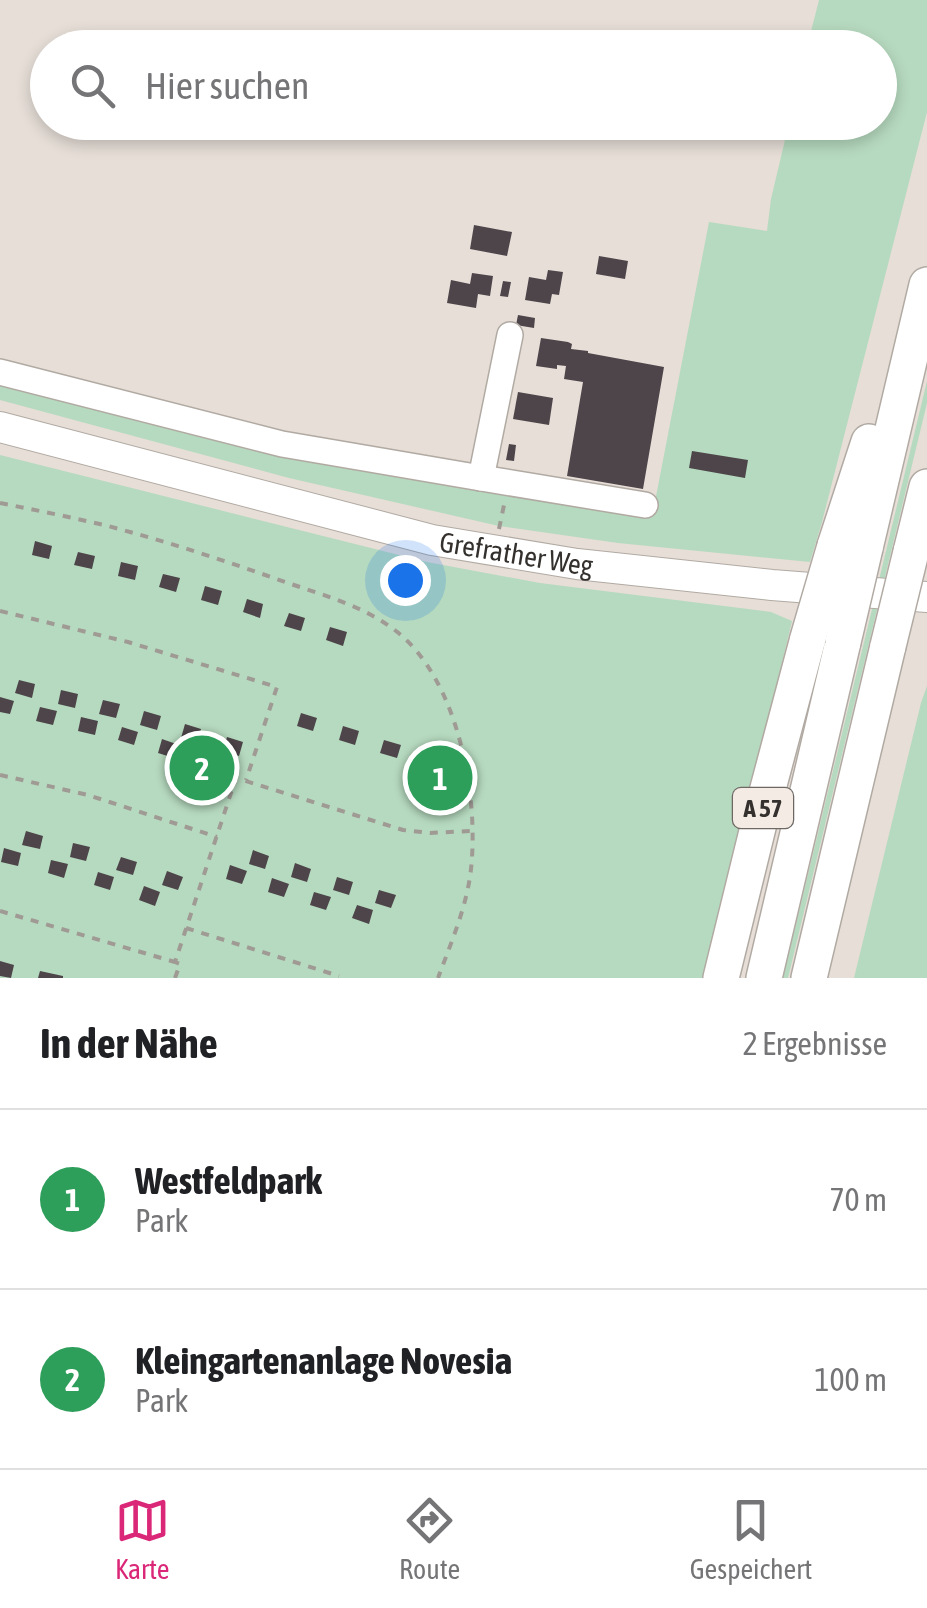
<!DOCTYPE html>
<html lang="de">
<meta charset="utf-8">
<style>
body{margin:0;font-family:"Asap Condensed",sans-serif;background:#f6f6f6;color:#202124}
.you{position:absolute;left:405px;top:580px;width:35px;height:35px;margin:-25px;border:8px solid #fff;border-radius:50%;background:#1a73e8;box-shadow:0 0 0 15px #1a73e833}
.badge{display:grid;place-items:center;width:65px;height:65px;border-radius:50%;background:#db2777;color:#fff;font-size:32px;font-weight:700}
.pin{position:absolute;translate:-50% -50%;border:5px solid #fff;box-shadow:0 2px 10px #0006}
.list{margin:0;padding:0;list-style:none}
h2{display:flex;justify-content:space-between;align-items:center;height:130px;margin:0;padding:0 40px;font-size:42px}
h2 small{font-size:32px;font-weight:400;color:#757577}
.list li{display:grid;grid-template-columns:65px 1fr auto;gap:30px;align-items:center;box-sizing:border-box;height:180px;padding:0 40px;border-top:2px solid #e0e0e0}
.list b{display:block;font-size:38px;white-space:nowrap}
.list p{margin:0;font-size:32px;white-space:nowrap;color:#757577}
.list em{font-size:32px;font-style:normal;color:#757577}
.icon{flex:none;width:55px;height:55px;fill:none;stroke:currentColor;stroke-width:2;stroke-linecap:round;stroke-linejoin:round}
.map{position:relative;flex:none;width:927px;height:978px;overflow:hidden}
.search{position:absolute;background:#fff;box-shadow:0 5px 15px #0003;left:30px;right:30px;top:30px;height:110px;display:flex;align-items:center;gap:25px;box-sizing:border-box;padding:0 35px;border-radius:55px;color:#757577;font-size:38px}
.sheet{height:490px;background:#fff}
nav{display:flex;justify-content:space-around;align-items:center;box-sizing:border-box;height:140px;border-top:2px solid #e0e0e0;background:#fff;font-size:28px;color:#757577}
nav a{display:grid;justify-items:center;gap:5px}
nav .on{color:#db2777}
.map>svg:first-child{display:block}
.green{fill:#b6dabf}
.building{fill:#4d454a}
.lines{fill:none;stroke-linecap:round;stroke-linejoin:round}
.minor-casing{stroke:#b1aaa3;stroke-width:28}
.major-casing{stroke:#b1aaa3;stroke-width:32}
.highway-casing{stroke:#b1aaa3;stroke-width:38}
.path{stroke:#a09a95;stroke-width:4;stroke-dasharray:8 8;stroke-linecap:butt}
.minor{stroke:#fff;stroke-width:25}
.major{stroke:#fff;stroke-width:30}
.highway{stroke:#fff;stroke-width:35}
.highway-bridge-casing{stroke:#b1aaa3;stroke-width:38;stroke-linecap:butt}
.highway-bridge{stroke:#fff;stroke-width:35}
.labels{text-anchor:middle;stroke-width:10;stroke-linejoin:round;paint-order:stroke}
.shield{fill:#f3ebe4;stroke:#6d6864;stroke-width:2.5}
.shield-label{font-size:25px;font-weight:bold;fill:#33302d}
.street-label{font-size:28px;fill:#33302d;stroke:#f3ebe4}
</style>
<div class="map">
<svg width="927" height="978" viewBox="0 0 927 978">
<rect width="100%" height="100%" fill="#e6ded7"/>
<g class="green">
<polygon points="819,0 927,0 927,112 822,522 810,562 618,543 499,526 289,478 0,400 0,378 653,512 709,222 767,231 771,199 789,123 880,122 880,48 807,47"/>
<polygon points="927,381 927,403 788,978 783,978"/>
<polygon points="0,455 427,562 540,583 771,612 792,621 706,978 0,978"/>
<polygon points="927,686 927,978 854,978 921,703"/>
</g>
<g class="building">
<polygon points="474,225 512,232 507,256 470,249"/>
<polygon points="599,256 628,261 625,279 596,274"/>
<polygon points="548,270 563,272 559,295 552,294 550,304 525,300 529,277 546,280"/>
<polygon points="472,273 493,276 490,296 478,294 476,308 447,303 451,280 470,284"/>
<polygon points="503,281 511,282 508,297 500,296"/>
<polygon points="518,315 535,318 534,328 516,325"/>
<polygon points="541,338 568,342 572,344 571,349 588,351 588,353 664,367 643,489 567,476 583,382 564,379 566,366 557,365 557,369 536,366"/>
<polygon points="518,392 553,398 549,425 513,419"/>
<polygon points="509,444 516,445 514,461 506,460"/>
<polygon points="692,451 748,460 745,478 689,468"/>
<polygon points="35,541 52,546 49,559 32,555"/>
<polygon points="78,552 95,556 92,569 74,565"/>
<polygon points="121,562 138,566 135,580 118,576"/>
<polygon points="163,574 180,578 176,592 159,587"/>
<polygon points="205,586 222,591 218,605 201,600"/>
<polygon points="247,599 263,604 260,618 243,612"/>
<polygon points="289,613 305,618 301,631 284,626"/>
<polygon points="330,627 347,632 343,646 326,640"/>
<polygon points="19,680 35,684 32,698 15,693"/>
<polygon points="61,690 78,694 75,708 58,704"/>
<polygon points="0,697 14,701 10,714 0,712"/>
<polygon points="103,700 120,704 116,718 99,714"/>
<polygon points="40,707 57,711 53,725 36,721"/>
<polygon points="144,711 161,716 157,730 140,725"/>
<polygon points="301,713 317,718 313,731 297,726"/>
<polygon points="81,717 98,721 95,735 78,731"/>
<polygon points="185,724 201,729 197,743 181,738"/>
<polygon points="343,726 359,731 355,745 339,740"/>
<polygon points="122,727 138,732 134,745 118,740"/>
<polygon points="227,737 243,742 239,756 223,751"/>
<polygon points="162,739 179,745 174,758 158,753"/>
<polygon points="384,740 401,745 397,758 380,753"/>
<polygon points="26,831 43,836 40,849 22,845"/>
<polygon points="73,843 90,847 86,861 70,857"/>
<polygon points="4,848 21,853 18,866 1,862"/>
<polygon points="253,850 269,856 265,869 249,864"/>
<polygon points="121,857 137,862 133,875 116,870"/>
<polygon points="51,860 68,864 64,878 48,873"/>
<polygon points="295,863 311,869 307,882 291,877"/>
<polygon points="230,865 247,871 242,884 226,879"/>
<polygon points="167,871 183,877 178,890 162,885"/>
<polygon points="98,872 114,877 110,890 94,885"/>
<polygon points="337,877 353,882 349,895 333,890"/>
<polygon points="272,878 289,884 284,897 268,892"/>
<polygon points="144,886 160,892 155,906 139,900"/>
<polygon points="379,890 396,895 391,908 375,903"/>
<polygon points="314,892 331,897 326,910 310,905"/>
<polygon points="357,905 373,910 369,924 352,918"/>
<polygon points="0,961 14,965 11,978 0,976"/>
<polygon points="40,971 63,976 63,978 38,978"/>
</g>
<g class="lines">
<g class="minor-casing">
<g id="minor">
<polyline points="0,372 282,444 481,478 510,335"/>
<polyline points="481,478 645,505"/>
</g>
</g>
<g class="major-casing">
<g id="major">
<path id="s1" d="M0,427L432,540L577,564L772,585L927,597"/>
</g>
</g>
<g class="highway-casing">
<g id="highway">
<polyline points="835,546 869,442"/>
<polyline points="865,548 927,285"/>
<polyline points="911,552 927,487"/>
<polyline points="721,978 762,811 808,638"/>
<polyline points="764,978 843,642"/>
<polyline points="809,978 888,646"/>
</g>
</g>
<g class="path">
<path d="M0,503C35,510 70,517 104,525C166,541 226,561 285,582C323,595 364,606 396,631C458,679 479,795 471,869C467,906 451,943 438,978"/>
<polyline points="499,529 504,505"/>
<polyline points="0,611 128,642 277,687 246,780"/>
<polyline points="0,775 88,795 217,837"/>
<polyline points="0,911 175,962"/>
<polyline points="186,928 339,976"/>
<polyline points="175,978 180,964 175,962 236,778 403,830 430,833 471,831"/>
</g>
<use href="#minor" class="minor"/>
<use href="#major" class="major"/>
<use href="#highway" class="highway"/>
<g class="highway-bridge-casing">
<g id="highway-bridge">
<polyline points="808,638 835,546"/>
<polyline points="843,642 865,548"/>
<polyline points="888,646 911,552"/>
</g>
</g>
<use href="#highway-bridge" class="highway-bridge"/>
</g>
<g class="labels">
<rect class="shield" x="733" y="788" width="60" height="40" rx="8"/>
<g class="shield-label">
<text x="763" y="817">A 57</text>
</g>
<g class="street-label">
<text dy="10" stroke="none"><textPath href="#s1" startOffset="532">Grefrather Weg</textPath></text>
</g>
</g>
</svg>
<div class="you"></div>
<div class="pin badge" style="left:440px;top:778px;background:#2e9e5b">1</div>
<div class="pin badge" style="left:202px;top:768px;background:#2e9e5b">2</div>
<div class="search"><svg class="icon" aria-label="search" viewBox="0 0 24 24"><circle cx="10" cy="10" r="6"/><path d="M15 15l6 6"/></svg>Hier suchen</div>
</div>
<section class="sheet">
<h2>In der Nähe<small>2 Ergebnisse</small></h2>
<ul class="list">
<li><span class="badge" style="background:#2e9e5b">1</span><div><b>Westfeldpark</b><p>Park</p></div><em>70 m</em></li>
<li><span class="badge" style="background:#2e9e5b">2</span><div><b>Kleingartenanlage Novesia</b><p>Park</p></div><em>100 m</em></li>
</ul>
</section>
<nav>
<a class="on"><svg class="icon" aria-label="map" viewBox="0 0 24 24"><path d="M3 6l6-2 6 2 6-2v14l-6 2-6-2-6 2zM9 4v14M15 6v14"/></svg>Karte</a>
<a><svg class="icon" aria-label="directions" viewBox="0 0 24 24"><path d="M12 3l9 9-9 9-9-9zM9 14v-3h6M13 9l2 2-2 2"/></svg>Route</a>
<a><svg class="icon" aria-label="saved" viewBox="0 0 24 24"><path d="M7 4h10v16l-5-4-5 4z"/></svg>Gespeichert</a>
</nav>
